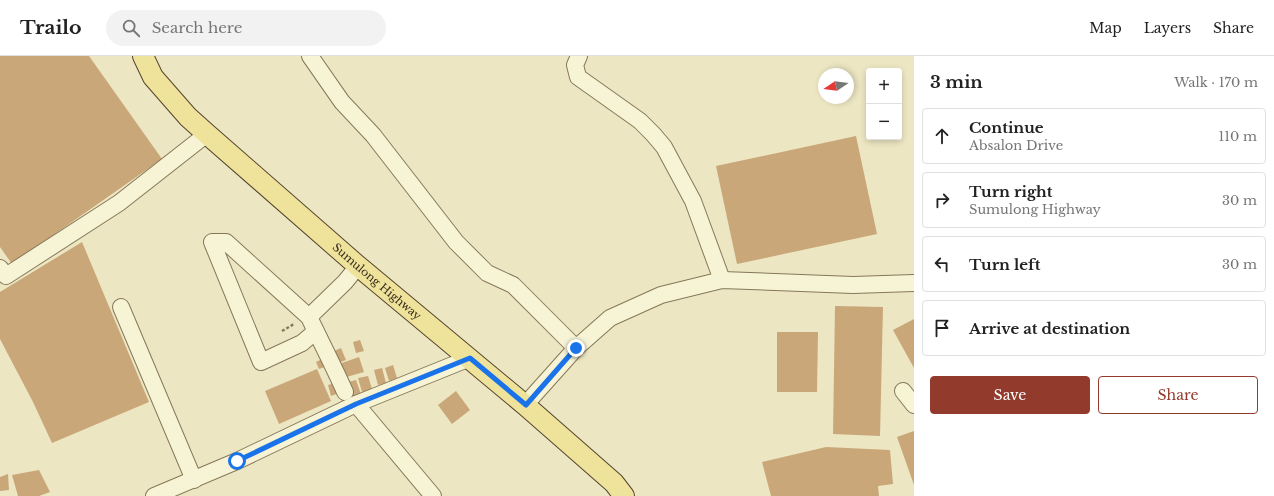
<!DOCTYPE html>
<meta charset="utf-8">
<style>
body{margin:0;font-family:"Libre Baskerville",serif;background:#f2f2f2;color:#222}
.controls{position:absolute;right:12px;top:12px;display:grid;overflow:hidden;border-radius:4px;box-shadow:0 2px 6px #0003}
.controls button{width:36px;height:36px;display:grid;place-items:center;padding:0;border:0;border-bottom:1px solid #e0e0e0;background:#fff;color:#222;font:20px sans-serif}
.compass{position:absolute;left:818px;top:12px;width:36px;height:36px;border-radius:50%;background:#fff;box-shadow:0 2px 6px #0003;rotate:257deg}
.stop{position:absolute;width:12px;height:12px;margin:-9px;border:3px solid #1a73e8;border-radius:50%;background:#fff}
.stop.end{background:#1a73e8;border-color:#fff;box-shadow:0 1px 4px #0008}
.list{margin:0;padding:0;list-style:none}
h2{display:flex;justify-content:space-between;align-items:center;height:52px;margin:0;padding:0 16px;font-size:17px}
h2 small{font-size:13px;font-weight:400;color:#767676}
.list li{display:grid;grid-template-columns:26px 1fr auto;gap:12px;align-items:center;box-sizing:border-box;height:56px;margin:0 8px 8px;padding:0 8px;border:1px solid #e0e0e0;border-radius:4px}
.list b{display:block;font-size:15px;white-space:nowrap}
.list p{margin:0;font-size:13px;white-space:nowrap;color:#767676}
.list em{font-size:13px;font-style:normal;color:#767676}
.actions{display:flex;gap:8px;padding:12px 16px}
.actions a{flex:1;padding:9px 0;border:1px solid #923b2c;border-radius:4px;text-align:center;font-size:14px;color:#923b2c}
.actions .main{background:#923b2c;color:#fff}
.icon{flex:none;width:22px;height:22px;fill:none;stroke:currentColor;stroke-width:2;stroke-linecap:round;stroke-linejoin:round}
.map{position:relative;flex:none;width:914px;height:440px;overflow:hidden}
header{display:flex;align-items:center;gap:24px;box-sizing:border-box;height:56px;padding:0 20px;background:#fff;border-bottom:1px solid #e0e0e0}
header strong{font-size:19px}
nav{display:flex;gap:22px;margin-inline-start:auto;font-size:14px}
.search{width:280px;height:36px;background:#f2f2f2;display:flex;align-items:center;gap:10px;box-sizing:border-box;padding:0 14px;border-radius:22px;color:#767676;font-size:15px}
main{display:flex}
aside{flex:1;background:#fff}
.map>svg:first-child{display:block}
.building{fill:#c9a779}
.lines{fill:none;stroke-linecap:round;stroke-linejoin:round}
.minor-casing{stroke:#86785a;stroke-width:18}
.major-casing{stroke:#53452e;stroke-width:22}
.path{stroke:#86785a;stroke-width:2.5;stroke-dasharray:3 2;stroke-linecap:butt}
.minor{stroke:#f7f3d5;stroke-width:16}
.major{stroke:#efe29b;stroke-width:20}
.route{stroke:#1a73e8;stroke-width:5}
.labels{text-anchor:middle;stroke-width:3;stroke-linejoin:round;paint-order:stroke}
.street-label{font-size:11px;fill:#362d1e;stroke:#f4efd1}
</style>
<header>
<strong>Trailo</strong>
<div class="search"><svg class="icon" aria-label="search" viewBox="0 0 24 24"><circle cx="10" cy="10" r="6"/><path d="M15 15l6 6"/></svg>Search here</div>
<nav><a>Map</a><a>Layers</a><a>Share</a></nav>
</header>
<main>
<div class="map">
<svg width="914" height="440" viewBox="0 0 914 440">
<rect width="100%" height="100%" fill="#ece6c2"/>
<g class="building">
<polygon points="0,0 89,0 162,103 12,208 0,191"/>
<polygon points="856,80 877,178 737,208 716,110"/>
<polygon points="82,186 149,346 52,387 33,346 0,283 0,236"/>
<polygon points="835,250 883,251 880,380 833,378"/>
<polygon points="914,263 914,312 893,274"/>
<polygon points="777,276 818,276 817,336 777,336"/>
<polygon points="360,284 364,295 356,297 353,286"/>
<polygon points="341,292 346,304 338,307 334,295"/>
<polygon points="326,301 330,309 319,313 316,306"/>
<polygon points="359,301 364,316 343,322 339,308"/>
<polygon points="393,309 397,322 389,325 385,312"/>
<polygon points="382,312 386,327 378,329 374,314"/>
<polygon points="317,313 331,345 279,368 265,335"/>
<polygon points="368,320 372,333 362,336 358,322"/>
<polygon points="356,324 361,338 352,341 348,326"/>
<polygon points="339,326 342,336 331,340 328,329"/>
<polygon points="456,335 470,354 452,368 438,349"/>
<polygon points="914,375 914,429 897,381"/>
<polygon points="826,391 890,394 893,428 878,430 879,440 771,440 762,406"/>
<polygon points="39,414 50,436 39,440 18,440 12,419"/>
<polygon points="8,418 9,434 0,435 0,421"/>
</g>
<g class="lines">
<g class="minor-casing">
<g id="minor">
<polyline points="310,0 342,46 373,79 456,186 487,217 513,229 576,292"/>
<polyline points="579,0 575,9 578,21 640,65 653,78 664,91 693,145 722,224"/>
<polyline points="0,212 6,220 119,147 207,78"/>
<polyline points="121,251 194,424"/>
<polyline points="309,261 345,226 358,210"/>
<path d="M316,275L302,287L261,306L212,186H226L309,261C321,286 334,311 345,336"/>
<polyline points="903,335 914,349"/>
<polyline points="356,348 433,440"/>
<polyline points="525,349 576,292 610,262 661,239 722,224 853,229 914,227"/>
<polyline points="154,440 237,405 356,348 470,302"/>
</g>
</g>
<g class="major-casing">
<g id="major">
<path id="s1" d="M143,0L153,21L188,61L207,78L358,210L525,349L614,427L624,440"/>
</g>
</g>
<polyline class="path" points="282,275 294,268"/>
<use href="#minor" class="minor"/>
<use href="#major" class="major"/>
</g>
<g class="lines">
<polyline class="route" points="237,405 356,348 470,302 526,349 576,292"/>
</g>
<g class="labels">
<g class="street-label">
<text dy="4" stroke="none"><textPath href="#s1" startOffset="327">Sumulong Highway</textPath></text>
</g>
</g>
</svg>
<div class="controls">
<button>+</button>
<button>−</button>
</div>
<svg class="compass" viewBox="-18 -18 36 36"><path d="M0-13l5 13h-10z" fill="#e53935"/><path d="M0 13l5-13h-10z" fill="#767676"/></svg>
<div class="stop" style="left:237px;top:405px"></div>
<div class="stop end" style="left:576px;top:292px"></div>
</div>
<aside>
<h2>3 min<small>Walk · 170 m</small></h2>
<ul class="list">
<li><svg class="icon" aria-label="ahead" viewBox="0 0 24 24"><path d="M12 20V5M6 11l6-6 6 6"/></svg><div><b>Continue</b><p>Absalon Drive</p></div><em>110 m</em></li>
<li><svg class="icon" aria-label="right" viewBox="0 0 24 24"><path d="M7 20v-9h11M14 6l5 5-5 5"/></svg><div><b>Turn right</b><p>Sumulong Highway</p></div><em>30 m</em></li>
<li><svg class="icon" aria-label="left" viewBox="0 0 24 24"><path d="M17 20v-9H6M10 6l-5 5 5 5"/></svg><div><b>Turn left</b></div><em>30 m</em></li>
<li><svg class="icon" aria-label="arrive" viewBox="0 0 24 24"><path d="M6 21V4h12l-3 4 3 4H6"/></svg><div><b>Arrive at destination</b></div></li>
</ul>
<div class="actions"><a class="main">Save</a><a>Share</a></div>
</aside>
</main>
